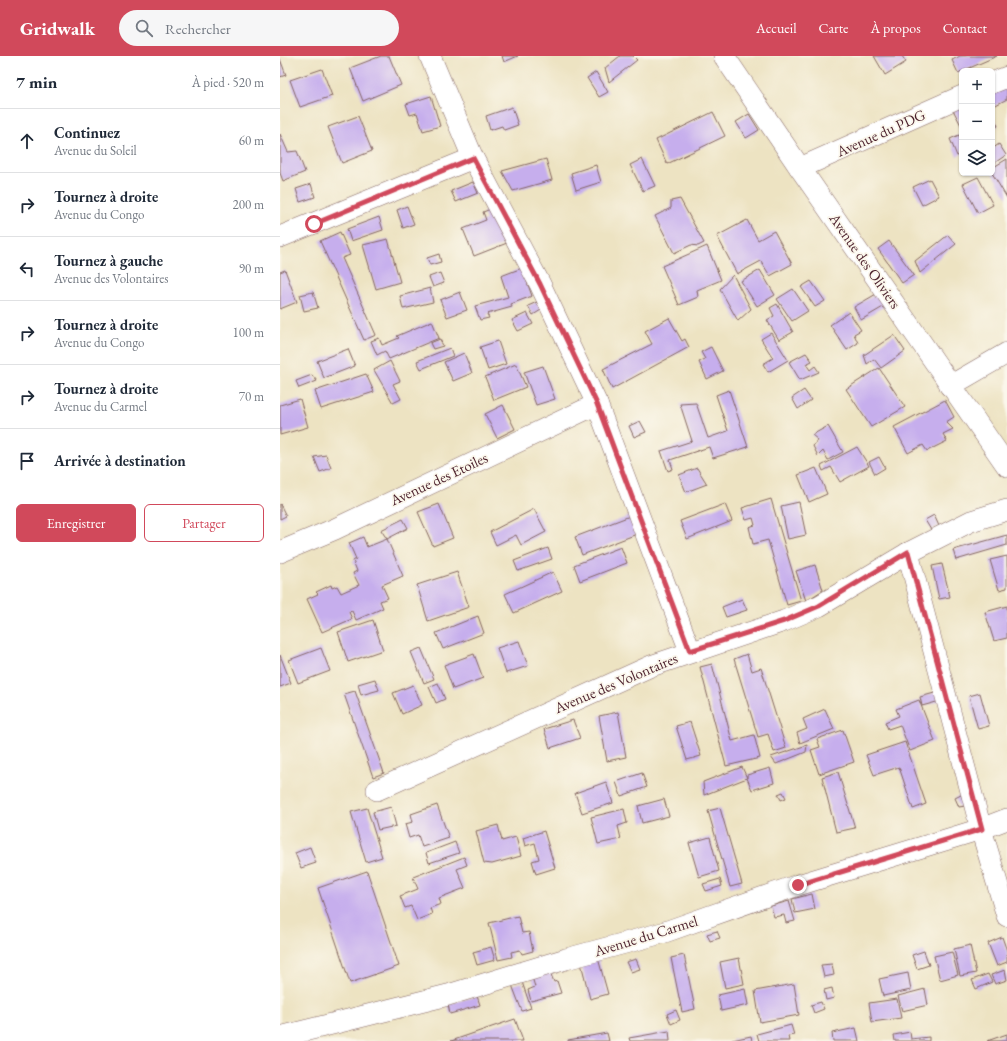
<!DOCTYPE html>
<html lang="fr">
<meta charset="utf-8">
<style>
body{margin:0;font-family:"EB Garamond",serif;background:#f6f6f7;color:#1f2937}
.controls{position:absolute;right:12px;top:12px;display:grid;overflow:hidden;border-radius:6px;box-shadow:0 1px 3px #0004}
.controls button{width:36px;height:36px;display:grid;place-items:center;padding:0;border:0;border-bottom:1px solid #e0e1e3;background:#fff;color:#1f2937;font:20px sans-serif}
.stop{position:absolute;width:12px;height:12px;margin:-9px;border:3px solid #d1495b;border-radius:50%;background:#fff}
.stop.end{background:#d1495b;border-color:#fff;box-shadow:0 1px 4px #0008}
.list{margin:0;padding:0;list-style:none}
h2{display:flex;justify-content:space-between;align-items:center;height:52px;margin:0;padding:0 16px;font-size:17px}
h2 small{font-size:13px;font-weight:400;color:#747a83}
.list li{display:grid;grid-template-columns:26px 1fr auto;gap:12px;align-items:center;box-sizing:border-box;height:64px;padding:0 16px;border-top:1px solid #e0e1e3}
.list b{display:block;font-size:15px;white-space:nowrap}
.list p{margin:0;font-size:13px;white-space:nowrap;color:#747a83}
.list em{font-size:13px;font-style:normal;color:#747a83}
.actions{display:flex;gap:8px;padding:12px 16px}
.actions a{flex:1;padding:9px 0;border:1px solid #d1495b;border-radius:6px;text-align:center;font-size:14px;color:#d1495b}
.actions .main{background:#d1495b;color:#fff}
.icon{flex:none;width:22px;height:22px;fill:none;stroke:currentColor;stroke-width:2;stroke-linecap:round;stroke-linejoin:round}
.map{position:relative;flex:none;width:727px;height:985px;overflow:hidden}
header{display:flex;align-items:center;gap:24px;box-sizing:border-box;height:56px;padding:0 20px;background:#d1495b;color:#fff}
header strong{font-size:19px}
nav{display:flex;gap:22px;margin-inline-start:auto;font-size:14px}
.search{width:280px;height:36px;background:#f6f6f7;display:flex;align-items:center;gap:10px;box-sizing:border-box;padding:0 14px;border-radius:22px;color:#747a83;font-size:15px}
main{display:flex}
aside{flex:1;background:#fff}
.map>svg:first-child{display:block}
.building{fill:#c6aeed}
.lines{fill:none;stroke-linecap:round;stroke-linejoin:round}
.street-casing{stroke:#836460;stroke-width:22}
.street{stroke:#fff;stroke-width:21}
.route{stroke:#d1495b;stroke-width:5}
.labels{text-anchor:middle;stroke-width:3.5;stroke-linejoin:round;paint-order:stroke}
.street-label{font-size:15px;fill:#4a1f2b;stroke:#fbf7ec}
</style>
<header>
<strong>Gridwalk</strong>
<div class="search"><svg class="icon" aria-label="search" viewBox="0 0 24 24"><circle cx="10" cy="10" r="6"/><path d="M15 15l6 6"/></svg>Rechercher</div>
<nav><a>Accueil</a><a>Carte</a><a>À propos</a><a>Contact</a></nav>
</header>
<main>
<aside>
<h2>7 min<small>À pied · 520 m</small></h2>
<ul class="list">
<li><svg class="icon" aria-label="ahead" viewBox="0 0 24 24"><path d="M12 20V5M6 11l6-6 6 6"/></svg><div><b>Continuez</b><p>Avenue du Soleil</p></div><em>60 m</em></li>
<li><svg class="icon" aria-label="right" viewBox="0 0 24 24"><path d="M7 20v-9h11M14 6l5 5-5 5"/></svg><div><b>Tournez à droite</b><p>Avenue du Congo</p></div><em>200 m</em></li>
<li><svg class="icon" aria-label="left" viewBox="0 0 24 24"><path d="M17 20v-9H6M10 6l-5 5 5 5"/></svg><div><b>Tournez à gauche</b><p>Avenue des Volontaires</p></div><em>90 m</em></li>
<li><svg class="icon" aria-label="right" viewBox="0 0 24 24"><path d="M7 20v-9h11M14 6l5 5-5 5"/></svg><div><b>Tournez à droite</b><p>Avenue du Congo</p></div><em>100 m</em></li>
<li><svg class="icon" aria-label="right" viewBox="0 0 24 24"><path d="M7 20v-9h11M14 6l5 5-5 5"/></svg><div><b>Tournez à droite</b><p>Avenue du Carmel</p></div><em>70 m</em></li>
<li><svg class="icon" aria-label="arrive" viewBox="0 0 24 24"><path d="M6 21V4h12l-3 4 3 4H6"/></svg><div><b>Arrivée à destination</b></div></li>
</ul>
<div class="actions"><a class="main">Enregistrer</a><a>Partager</a></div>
</aside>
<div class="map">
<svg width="727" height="985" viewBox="0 0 727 985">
<rect width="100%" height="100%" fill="#fbf7ec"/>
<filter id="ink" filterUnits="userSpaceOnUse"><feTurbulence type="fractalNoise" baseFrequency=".025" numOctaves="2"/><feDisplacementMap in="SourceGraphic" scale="8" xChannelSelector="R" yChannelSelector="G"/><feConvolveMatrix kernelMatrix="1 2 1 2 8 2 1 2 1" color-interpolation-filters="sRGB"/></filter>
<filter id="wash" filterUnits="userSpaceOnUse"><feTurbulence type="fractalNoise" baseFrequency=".012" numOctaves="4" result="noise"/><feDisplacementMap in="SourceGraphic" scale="16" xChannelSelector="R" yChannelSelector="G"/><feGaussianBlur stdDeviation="0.9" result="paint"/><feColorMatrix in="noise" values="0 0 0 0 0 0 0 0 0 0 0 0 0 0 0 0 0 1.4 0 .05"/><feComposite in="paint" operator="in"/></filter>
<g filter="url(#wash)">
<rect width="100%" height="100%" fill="#ede3c2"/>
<g id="blocks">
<g class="building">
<polygon points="101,0 109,0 121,29 83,45 70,12"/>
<polygon points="222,0 238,0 224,6"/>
<polygon points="340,0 353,0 357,4 329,26 325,12"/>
<polygon points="594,0 622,0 626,6 605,19"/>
<polygon points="680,0 717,0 678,17 672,4"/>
<polygon points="0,3 6,19 0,21"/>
<polygon points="42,13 52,40 20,51 10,24"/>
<polygon points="316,16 328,36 319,41 307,22"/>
<polygon points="727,24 727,43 712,51 712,31"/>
<polygon points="151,40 160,70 143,75 137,57 130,59 126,48"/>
<polygon points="682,47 682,71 672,52"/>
<polygon points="232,51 238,69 224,74 222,70 210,74 206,60"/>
<polygon points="433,56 445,80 387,108 376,84"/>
<polygon points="469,58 479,74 466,82 456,66"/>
<polygon points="712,59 718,70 712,73"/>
<polygon points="78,60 92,95 62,107 48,71"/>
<polygon points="0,78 8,96 17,95 25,116 3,125 0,117"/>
<polygon points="679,79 682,85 682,98 677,100 670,83"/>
<polygon points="719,88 726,99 713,108 712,93"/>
<polygon points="266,103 272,124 233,135 222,115"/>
<polygon points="362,103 375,130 363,135 350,109"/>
<polygon points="727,103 727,142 712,117 712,112"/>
<polygon points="316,109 321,126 296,134 291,117"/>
<polygon points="698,121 713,149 698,157 683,128"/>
<polygon points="650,123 659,140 642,149 633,131"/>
<polygon points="193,126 198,137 176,146 171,135"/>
<polygon points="31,128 35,141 20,146 16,133"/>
<polygon points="400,143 424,187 418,190 411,189 394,197 375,160 391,152 391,145"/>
<polygon points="127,150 134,168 123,172 117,154"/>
<polygon points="213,152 227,187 194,200 183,173 206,164 203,156"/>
<polygon points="99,161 103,174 71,185 67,173"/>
<polygon points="467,164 478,184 494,175 512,208 490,220 481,205 457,218 437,180"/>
<polygon points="60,176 70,199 62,202 96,279 84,284 40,185"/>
<polygon points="668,179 676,188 640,217 635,205"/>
<polygon points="108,183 120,226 96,233 83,189"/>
<polygon points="609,185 634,219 622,227 598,193"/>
<polygon points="427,190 441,224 417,234 418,241 399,249 382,210"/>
<polygon points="159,198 161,206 150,209 147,202"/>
<polygon points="242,212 252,240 231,248 232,251 207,258 209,262 200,264 195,250 228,241 221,220"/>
<polygon points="5,214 17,246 0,253 0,216"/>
<polygon points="480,214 495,239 477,250 461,225"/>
<polygon points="160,217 164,227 153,231 149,221"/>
<polygon points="453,219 471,253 458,265 440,233"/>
<polygon points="531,225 545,245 535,251 521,231"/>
<polygon points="150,232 153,246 123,253 120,240"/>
<polygon points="513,233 528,255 512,265 497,243"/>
<polygon points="603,234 610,247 581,264 574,251"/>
<polygon points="33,236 38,252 24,255 20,239"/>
<polygon points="180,236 187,254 167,261 160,244"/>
<polygon points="257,246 261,254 253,259 248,250"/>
<polygon points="497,248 513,276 499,284 487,264 494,260 490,252"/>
<polygon points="569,256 581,274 574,278 578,287 567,294 550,269"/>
<polygon points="247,257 253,268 238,275 232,264"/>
<polygon points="389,262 402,285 405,283 409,291 332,333 323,313 372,288 365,275"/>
<polygon points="152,265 159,282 109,303 105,295 97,299 91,285 99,282 102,289 119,282 117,280"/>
<polygon points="491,277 508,304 488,316 483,308 493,302 481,283"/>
<polygon points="614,279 625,295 601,312 594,303 587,308 584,299"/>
<polygon points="160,283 163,290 153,293 150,287"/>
<polygon points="218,285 226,308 208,314 200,291"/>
<polygon points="431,291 443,315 427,323 419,306 425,303 421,296"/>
<polygon points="170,292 173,300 141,313 137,305"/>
<polygon points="68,293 75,310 44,322 37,305"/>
<polygon points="184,297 192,317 173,325 164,306"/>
<polygon points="526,297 532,305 526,308 530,314 535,310 539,316 520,324 509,306"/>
<polygon points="110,305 120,325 113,328 121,343 113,347 94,314"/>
<polygon points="236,308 246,331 214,344 205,321"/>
<polygon points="263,310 275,343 256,349 244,316"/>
<polygon points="599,312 625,351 591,371 566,333"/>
<polygon points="86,318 94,336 41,353 35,335"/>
<polygon points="32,319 37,325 19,332 16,325"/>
<polygon points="449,334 468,391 433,402 429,391 390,404 393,413 388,415 381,395 412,385 400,348 416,347 428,382 448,375 436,339"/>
<polygon points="524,334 531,344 518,353 512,342"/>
<polygon points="20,343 28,371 0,379 0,349"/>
<polygon points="665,344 674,361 666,366 673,373 663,378 667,385 647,395 643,389 628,397 614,371"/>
<polygon points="223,349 235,373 217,382 205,358"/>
<polygon points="360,365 366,376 354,381 349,370"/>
<polygon points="548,370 563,396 548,404 543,395 538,400 533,390 538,384 532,379"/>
<polygon points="577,391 589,410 560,426 551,411 543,415 541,410"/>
<polygon points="46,399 51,412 40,416 34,401"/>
<polygon points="599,401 605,412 595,418 589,406"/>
<polygon points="417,412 427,428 406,436 399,419"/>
<polygon points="536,412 547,438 529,446 518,419"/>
<polygon points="491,443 521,545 507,549 488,484 473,488 469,471 475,469 473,462 466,464 462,452"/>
<polygon points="519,446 526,479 508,483 501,450"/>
<polygon points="0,448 6,460 0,463"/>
<polygon points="159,448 173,482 153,490 138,456"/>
<polygon points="445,448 452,465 407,483 400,465"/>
<polygon points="254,453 266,476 241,489 236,479 216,489 210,476"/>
<polygon points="654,459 659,470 651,474 645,464"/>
<polygon points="350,460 357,478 302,499 295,481"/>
<polygon points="123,463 128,472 107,483 101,474"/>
<polygon points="727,479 727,489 676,504 673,494"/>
<polygon points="83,481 87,491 107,483 123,520 102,529 108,542 100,545 103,552 76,564 72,555 69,556 72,563 42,576 27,543 38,538 36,536 51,529 52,532 57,530 61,537 79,529 73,517 77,515 73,505 76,503 69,487"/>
<polygon points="341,491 347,507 300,525 294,509"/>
<polygon points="268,492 272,503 238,515 234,505"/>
<polygon points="727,500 727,532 719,534 710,504"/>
<polygon points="662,508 670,541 659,543 652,510"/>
<polygon points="535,509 543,534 526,545 516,515"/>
<polygon points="177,516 189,551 148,565 137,529"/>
<polygon points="273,516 282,535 234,557 225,538"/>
<polygon points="462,543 467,554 446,561 442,551"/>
<polygon points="727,550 727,582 714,585 705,556"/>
<polygon points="198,560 204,577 163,593 156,577"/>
<polygon points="93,564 103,594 68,606 58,576"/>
<polygon points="239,585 248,610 226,617 217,592"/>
<polygon points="41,592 50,615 18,627 9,604"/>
<polygon points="141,592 154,623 144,627 131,596"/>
<polygon points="194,598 203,622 173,633 164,609"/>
<polygon points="467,598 472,615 481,612 506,692 494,696 488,678 478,681 454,603"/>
<polygon points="0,599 11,627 0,631"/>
<polygon points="432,608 452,685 474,679 480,702 446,710 420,611"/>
<polygon points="95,623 99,634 81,639 78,628"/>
<polygon points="158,627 165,643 156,647 149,631"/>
<polygon points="133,629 142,649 122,658 113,637"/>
<polygon points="75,635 104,717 93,721 64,638"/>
<polygon points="658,636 660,645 642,650 640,641"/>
<polygon points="700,637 709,670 698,673 689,640"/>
<polygon points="639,644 655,685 630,695 620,669 608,673 605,666 619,660 616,653"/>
<polygon points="545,653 554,673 520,687 517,677 527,673 523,663"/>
<polygon points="338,656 346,701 327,705 319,660"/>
<polygon points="293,664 300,682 270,692 264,673"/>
<polygon points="410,666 421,700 407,704 396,670"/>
<polygon points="563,674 574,706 539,718 531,694 540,691 537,683"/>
<polygon points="625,686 646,748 633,753 619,711 594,719 586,699"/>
<polygon points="527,689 526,696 496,708 491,701"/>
<polygon points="462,711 467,722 424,739 423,726"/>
<polygon points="490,712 494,727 472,734 467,722 467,719"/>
<polygon points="558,716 575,772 556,776 542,721"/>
<polygon points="362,717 367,731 341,740 336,726"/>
<polygon points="326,726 333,747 302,757 295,737"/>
<polygon points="503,736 506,742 501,744 498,738"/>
<polygon points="681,739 685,750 679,751 675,742"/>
<polygon points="384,743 389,760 362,767 358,750"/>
<polygon points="157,749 169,782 142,791 138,779 129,782 125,768 133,766 131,758"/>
<polygon points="111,751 116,770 98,774 93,756"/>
<polygon points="87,752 102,801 86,806 71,756"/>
<polygon points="440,752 462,828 450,831 428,755"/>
<polygon points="344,753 347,767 338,770 341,783 318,788 311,761"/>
<polygon points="218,769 222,785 236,781 241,800 212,808 204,807 196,775"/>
<polygon points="264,775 275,812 256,818 252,805 259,803 255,787 245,790 243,782"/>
<polygon points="430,781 439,815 419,821 409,787"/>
<polygon points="175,786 179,797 149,807 146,797"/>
<polygon points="30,791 36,807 21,812 15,797"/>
<polygon points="184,801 187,809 177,813 185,832 159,842 161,848 150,852 152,858 137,864 131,850 125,852 120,840 138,833 133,821"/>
<polygon points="87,815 119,910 70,927 38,832"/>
<polygon points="440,823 442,830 426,835 423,828"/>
<polygon points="532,838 535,853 515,857 512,843"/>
<polygon points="509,845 515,865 506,867 504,859 494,861 491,850"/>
<polygon points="238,860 242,877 249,876 253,895 242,898 240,894 231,896 232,901 218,904 209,867"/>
<polygon points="437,875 440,882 430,885 427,878"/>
<polygon points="722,881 727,895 727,906 717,910 708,887"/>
<polygon points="690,889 696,917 680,920 674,893"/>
<polygon points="211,891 215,904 197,909 193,896"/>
<polygon points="644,895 649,909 637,913 632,899"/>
<polygon points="672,896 678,919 660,924 654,900"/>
<polygon points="404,899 415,953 402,956 391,902"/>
<polygon points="318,902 328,938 310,943 301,907"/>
<polygon points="459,902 464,928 445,932 440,906"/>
<polygon points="356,903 360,913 351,916 346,906"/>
<polygon points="552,908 554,919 544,921 541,909"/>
<polygon points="725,914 727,924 715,928 711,919"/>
<polygon points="270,916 274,926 277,925 281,937 251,945 248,934 255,931 252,921"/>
<polygon points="628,917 631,934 603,940 599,923"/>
<polygon points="708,918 712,926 696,933 692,924"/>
<polygon points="242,926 251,952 242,955 232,929"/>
<polygon points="514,928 519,959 480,966 475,935"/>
<polygon points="552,932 554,942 546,944 544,934"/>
<polygon points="465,933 468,949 441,955 438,939"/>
<polygon points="645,933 648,949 622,955 618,940"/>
<polygon points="197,940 200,949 170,958 168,948"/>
<polygon points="617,943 621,962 592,966 589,947"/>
<polygon points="541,946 544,953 534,957 531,949"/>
<polygon points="396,954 400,964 391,968 387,958"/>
<polygon points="235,963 243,985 171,985"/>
<polygon points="511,969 514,979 508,980 509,985 479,985 477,978"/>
<polygon points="576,972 579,985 553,985 552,977"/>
<polygon points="389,975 390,985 350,985 349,982"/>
<polygon points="630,976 631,983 649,981 649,985 615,985 614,979"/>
<polygon points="327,977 329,985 288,985 288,984"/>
<polygon points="727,978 727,985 707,985"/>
<polygon points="471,980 472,985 452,985 452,984"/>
</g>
</g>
</g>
<g filter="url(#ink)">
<use href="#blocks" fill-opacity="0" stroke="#836460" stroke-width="1"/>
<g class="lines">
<g class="street-casing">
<g id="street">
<polyline points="150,0 193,102 260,228 317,348 410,595"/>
<polyline points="444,0 520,112 727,410"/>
<polyline points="712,27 727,21"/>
<polyline points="520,112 682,40"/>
<polyline points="0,181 193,102"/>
<polyline points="670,330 727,297"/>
<polyline points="0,496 55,473 317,348"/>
<polyline points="628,497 701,773 727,860"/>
<polyline points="97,734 371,610 504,565 539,550 628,497 691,465 727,454"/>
<polyline points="0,981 168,939 286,903 382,877 518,829 701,773 727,763"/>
</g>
</g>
<use href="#street" class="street"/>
</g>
</g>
<g class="lines" filter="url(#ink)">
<polyline class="route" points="34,168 193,102 260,228 317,348 410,595 504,565 539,550 628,496 702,773 518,829"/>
</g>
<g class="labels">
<g class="street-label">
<text transform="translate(601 77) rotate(-24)" y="5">Avenue du PDG</text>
<text transform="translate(585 205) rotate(55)" y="5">Avenue des Oliviers</text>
<text transform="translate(159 423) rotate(-25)" y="5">Avenue des Etoiles</text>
<text transform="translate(336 627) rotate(-23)" y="5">Avenue des Volontaires</text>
<text transform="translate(366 880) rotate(-17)" y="5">Avenue du Carmel</text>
</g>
</g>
</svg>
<div class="controls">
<button>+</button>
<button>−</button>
<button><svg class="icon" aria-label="layers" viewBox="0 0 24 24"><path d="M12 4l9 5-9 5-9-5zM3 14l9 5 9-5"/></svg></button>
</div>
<div class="stop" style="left:34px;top:168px"></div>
<div class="stop end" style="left:518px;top:829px"></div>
</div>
</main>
